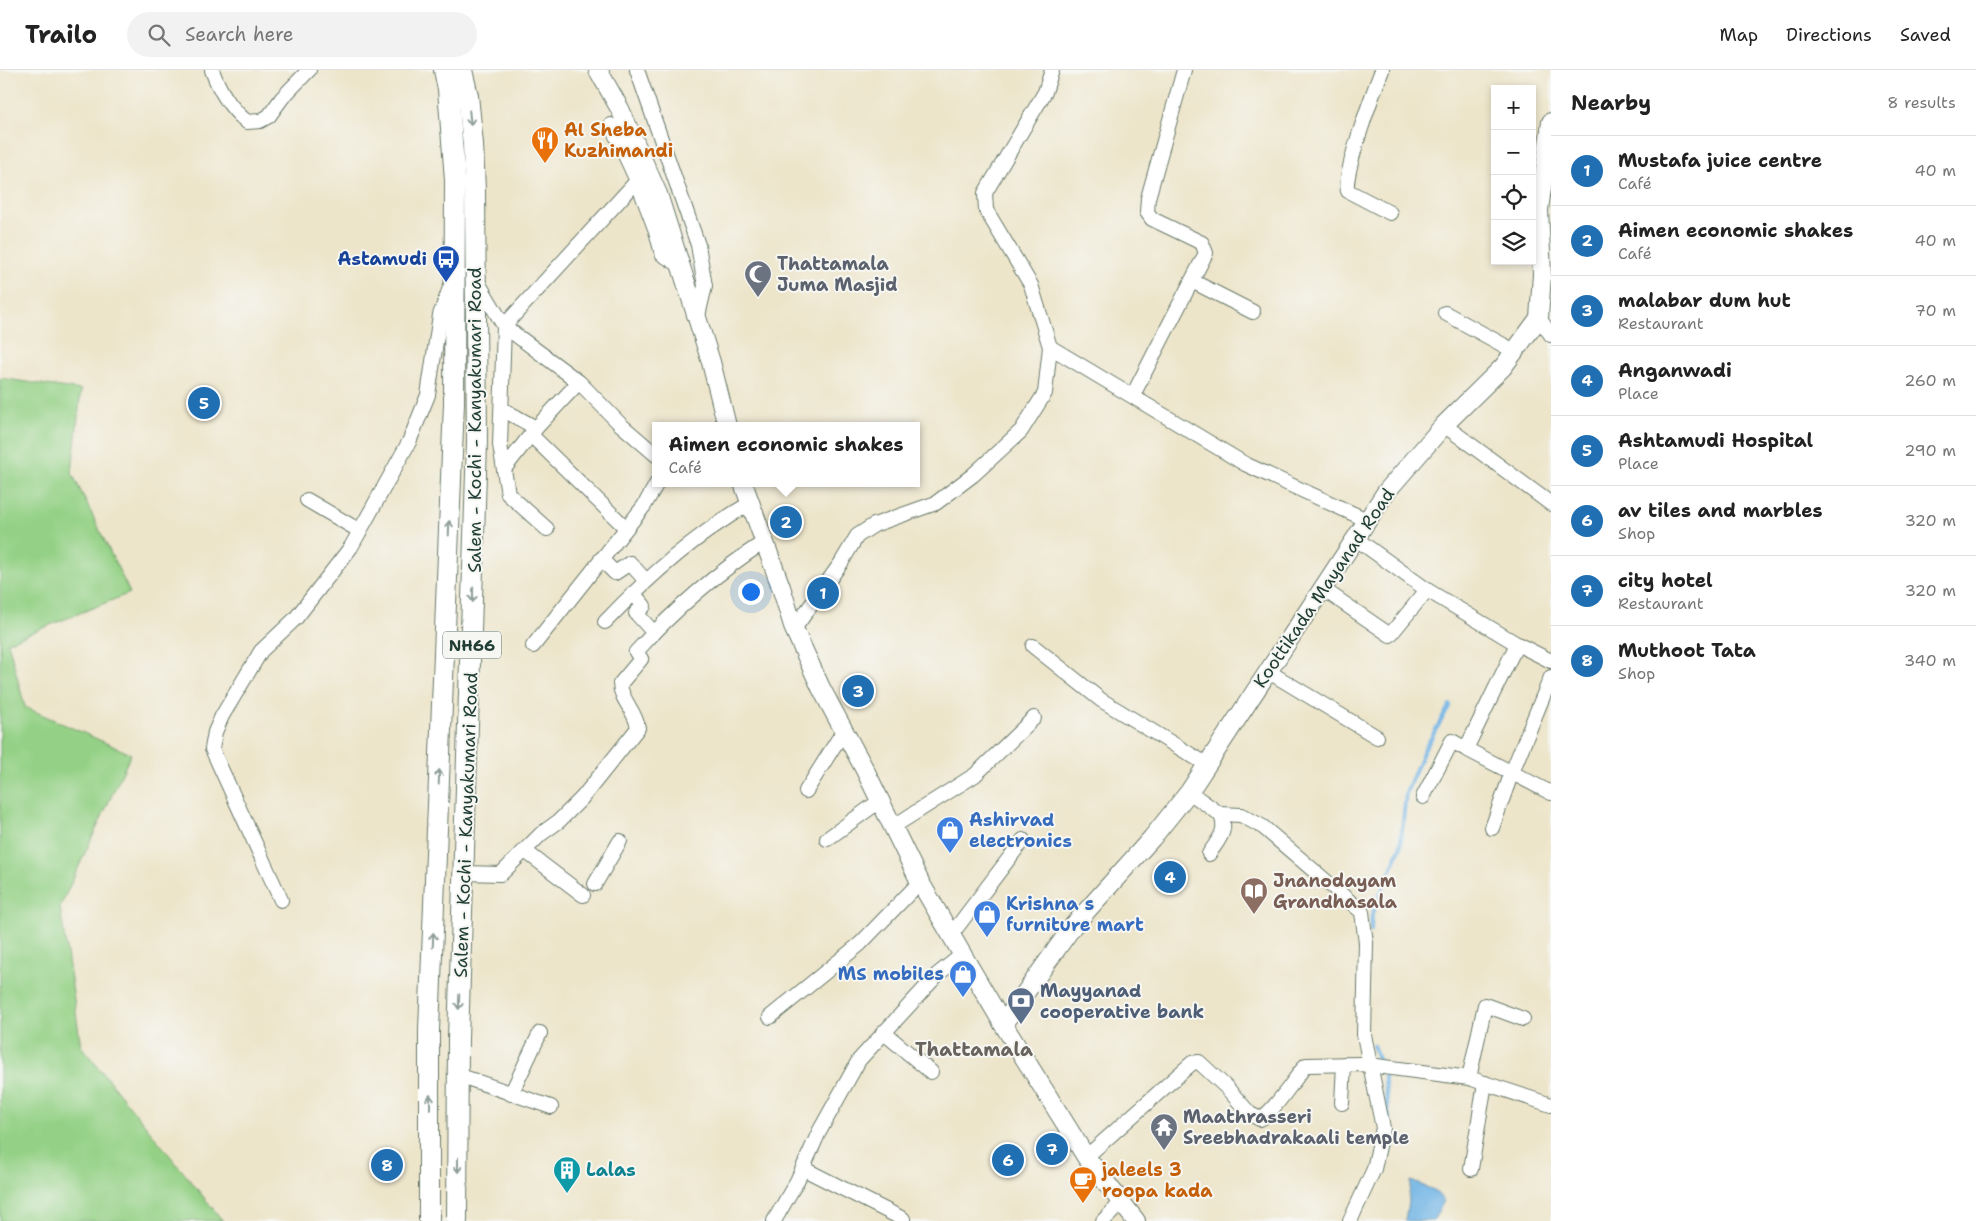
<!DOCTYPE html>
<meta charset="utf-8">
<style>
body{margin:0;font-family:"Shantell Sans",sans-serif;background:#f2f2f2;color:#222}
.controls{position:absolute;right:15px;top:15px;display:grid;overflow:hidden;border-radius:0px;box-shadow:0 2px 8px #0003}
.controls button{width:45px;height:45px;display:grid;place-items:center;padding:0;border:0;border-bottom:1px solid #e0e0e0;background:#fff;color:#222;font:25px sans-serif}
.you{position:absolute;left:750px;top:521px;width:18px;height:18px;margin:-12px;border:4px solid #fff;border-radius:50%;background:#1a73e8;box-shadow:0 0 0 8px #1a73e833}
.badge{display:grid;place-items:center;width:32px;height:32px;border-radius:50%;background:#1f6fb2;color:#fff;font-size:16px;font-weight:700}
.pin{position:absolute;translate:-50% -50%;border:2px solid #fff;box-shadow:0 1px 5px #0006}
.popup{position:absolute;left:652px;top:352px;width:268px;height:65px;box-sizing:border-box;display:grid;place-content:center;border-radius:0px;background:#fff;filter:drop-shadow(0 1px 4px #0005);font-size:16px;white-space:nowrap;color:#767676}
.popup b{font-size:19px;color:#222}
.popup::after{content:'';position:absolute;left:50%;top:100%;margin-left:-10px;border:10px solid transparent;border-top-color:#fff}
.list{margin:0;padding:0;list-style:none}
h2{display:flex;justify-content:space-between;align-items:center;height:65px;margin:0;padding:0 20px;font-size:21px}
h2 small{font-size:16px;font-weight:400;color:#767676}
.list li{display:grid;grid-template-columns:32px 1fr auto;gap:15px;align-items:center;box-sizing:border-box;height:70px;padding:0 20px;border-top:1px solid #e0e0e0}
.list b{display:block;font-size:19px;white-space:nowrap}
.list p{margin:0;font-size:16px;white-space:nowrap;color:#767676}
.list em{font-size:16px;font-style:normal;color:#767676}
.icon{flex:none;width:28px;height:28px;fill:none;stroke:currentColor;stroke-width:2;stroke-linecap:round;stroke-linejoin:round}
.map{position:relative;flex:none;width:1551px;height:1151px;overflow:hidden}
header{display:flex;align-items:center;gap:30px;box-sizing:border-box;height:70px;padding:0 25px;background:#fff;border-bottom:1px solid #e0e0e0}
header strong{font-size:24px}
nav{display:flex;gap:28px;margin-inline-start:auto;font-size:18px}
.search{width:350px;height:45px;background:#f2f2f2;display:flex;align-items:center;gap:12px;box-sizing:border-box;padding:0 18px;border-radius:28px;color:#767676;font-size:19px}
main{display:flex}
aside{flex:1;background:#fff}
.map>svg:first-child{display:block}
.green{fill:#94d186;stroke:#5a875d}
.water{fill:#6fb4e5;stroke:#47788c}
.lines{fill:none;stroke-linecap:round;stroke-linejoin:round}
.stream{stroke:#6fb4e5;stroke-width:4}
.minor-casing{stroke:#677868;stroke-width:16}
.major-casing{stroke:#677868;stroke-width:20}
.highway-casing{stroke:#677868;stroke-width:22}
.minor{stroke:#fff;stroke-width:14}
.major{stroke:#fff;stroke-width:18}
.highway{stroke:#fff;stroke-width:20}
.oneway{stroke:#8f9e9a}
.labels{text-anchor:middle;stroke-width:4;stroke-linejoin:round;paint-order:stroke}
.shield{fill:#f6f6f2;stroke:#60746d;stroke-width:1}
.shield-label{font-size:16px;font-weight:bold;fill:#1f3d34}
.food-label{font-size:18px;font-weight:bold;fill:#c56008;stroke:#f6f6f2;text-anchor:start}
.transit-label{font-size:18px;font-weight:bold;fill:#164399;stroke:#f6f6f2;text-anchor:end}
.worship-label{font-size:18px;font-weight:bold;fill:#5b616d;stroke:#f6f6f2;text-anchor:start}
.street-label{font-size:18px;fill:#1f3d34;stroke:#f6f6f2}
.shop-label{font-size:18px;font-weight:bold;fill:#366cbe;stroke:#f6f6f2;text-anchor:start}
.education-label{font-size:18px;font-weight:bold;fill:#785e54;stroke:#f6f6f2;text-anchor:start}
.service-label{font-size:18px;font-weight:bold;fill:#4e5e75;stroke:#f6f6f2;text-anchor:start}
.culture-label{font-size:18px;font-weight:bold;fill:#0d838f;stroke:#f6f6f2;text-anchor:start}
.neighbourhood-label{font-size:19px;font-weight:bold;fill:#68645d;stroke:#f6f6f2}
</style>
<header>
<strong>Trailo</strong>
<div class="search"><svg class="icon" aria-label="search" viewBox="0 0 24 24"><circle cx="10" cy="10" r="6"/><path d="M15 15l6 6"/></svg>Search here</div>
<nav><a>Map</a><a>Directions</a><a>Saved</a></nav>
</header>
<main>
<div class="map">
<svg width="1551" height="1151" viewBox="0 0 1551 1151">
<rect width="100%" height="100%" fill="#f6f6f2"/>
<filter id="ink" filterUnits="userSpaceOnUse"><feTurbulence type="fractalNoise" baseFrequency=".02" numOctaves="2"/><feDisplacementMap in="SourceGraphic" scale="10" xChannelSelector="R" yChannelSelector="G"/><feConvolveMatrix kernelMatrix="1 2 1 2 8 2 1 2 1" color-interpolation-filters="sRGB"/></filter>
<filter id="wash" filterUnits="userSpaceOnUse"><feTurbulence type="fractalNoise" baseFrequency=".0096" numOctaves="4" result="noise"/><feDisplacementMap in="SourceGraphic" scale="20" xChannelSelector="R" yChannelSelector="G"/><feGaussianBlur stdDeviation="1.12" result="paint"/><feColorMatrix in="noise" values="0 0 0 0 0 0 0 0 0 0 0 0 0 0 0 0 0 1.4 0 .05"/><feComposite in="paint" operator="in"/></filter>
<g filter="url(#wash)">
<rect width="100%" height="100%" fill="#ede5ca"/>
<polygon class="green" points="0,308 81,320 72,403 130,523 8,572 25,637 131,684 60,837 81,976 223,1151 0,1151"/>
<polygon class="water" points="1411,1111 1434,1120 1444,1131 1433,1151 1405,1151"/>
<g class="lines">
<g class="stream">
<polyline points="1371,861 1372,844 1400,778 1406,723 1423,682 1450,635"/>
<polyline points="1373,975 1380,994"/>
<polyline points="1380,1100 1392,1076 1384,1003"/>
</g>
</g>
</g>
<g filter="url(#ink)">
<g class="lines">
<g class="minor-casing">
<g id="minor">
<path d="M212,0C219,20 230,38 247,52L260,51L269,46L282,28L309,0"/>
<polyline points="637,0 698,175 705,216 697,250"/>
<polyline points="1052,0 1045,22 985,123 986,140 1031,215 1050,277 1245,394 1369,451"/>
<path d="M1382,0C1375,18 1341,108 1348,121L1390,143"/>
<polyline points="611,55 637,111"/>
<polyline points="476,209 504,256 579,312 620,354 656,385"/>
<polyline points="1192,211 1253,242"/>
<polyline points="1445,243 1514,281"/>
<polyline points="1539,248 1551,265"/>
<polyline points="1133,325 1206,183 1202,173 1152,149 1147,142 1148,128 1184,0"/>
<polyline points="502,339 536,358"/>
<polyline points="1444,355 1551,434"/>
<polyline points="531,365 626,458"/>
<polyline points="504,399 536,358 579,312"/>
<polyline points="307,430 360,461"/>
<polyline points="547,459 508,424 500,375 504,256 637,111 656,161 662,184 681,196"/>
<polyline points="1355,468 1427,520 1517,574 1551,591"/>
<polyline points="601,489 615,503 630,493 646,511"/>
<polyline points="1323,519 1390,565 1427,520"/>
<polyline points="633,523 644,536 636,543 654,563"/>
<path d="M605,552C648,507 695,465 749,434"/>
<polyline points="794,559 841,493 857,466 874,455 936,433 973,405 1021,361 1045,323 1050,277"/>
<polyline points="533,576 644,436 657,413"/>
<polyline points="1033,576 1101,630 1206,694"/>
<polyline points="1269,602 1377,667"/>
<polyline points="1466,679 1551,723"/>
<polyline points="806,721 844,660"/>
<polyline points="1189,722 1220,744 1241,745 1263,757 1362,842 1366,873 1364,965 1383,1058 1374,1099 1350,1151"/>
<polyline points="1423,727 1452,671 1466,679 1517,574"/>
<polyline points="894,756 975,705 1034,648"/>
<polyline points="1492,758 1512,702 1551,607"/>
<polyline points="827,769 881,730"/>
<polyline points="525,781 583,825"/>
<path d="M1209,784C1218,770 1229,760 1220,744"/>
<path d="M464,803L501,804L541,764L559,751L582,728L638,658C636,641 621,631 620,614L641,589L636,582C673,541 718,502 764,472"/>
<polyline points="595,814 620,771"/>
<polyline points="281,830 212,679 215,662 222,646 261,581 296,548 351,477 409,372 428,325 440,245 451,215"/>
<polyline points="951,865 1023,770"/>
<polyline points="770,947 860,874 920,812"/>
<polyline points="883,962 931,1002"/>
<polyline points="458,1005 551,1037"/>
<polyline points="1469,1008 1485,935 1523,949"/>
<polyline points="511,1024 540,963"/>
<polyline points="1342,1033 1344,994"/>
<path d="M1086,1087L1192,993L1199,992L1227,1018L1250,1044L1260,1049C1273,1043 1295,1008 1306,995L1361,994L1469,1008L1551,1035"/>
<polyline points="804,1099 903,1149"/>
<polyline points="1471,1099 1485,1013"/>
<polyline points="774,1151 797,1111 819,1062 859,990 938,904 962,885"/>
<polyline points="1103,1151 1121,1133"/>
</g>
</g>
<g class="major-casing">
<g id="major">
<polyline points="598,0 620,39 658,124 711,292 727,356"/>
<polyline points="743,413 781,517 794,559 821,618 865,700 920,812 1003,954 1086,1087 1136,1151"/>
<polyline points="1003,954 1073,856 1152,768 1189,722 1386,422 1444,355 1503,297 1539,248 1542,204 1539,140 1551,52"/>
</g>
</g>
<g class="highway-casing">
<g id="highway">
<polyline points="429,1151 429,960 454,333 455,110 448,19 444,0"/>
<polyline points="457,1151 458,969 477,372 475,121 473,74 468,26 462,0"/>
</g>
</g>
<use href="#minor" class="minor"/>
<use href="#major" class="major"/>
<use href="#highway" class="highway"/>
</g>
<defs><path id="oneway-shaft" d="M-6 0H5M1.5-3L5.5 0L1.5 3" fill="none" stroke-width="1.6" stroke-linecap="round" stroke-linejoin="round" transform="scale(1.25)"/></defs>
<g class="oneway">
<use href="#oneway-shaft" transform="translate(470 48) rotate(84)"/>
<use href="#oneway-shaft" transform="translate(449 458) rotate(-88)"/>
<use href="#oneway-shaft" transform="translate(473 525) rotate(91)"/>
<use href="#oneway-shaft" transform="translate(439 707) rotate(-88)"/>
<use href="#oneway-shaft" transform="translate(433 870) rotate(-88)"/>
<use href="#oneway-shaft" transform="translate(459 932) rotate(92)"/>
<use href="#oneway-shaft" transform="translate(430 1032) rotate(-90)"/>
<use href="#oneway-shaft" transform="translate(458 1095) rotate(90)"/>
</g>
</g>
<defs>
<g id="restaurant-pin" transform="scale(1.4375)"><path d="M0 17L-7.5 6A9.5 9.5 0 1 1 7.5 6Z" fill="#e8710a" stroke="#f6f6f2"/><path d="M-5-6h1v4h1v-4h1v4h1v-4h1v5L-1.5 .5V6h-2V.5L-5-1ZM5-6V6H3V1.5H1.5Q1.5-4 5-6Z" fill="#fff"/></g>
<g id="bus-pin" transform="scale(1.4375)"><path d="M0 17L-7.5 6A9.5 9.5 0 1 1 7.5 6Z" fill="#1a4fb4" stroke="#f6f6f2"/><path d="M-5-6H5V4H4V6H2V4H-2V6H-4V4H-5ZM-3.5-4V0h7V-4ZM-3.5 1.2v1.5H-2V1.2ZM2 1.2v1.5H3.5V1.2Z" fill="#fff"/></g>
<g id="mosque-pin" transform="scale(1.4375)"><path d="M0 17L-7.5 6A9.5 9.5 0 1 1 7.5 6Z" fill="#6b7280" stroke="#f6f6f2"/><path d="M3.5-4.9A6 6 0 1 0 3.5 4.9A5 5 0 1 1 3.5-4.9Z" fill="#fff"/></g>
<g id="shop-pin" transform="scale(1.4375)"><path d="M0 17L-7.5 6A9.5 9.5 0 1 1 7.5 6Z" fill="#3f7fe0" stroke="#f6f6f2"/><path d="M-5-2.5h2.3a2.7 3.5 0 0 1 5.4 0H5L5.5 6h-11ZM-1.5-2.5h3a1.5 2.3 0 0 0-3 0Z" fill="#fff"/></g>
<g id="library-pin" transform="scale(1.4375)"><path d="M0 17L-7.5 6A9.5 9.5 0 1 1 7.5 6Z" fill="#8d6e63" stroke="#f6f6f2"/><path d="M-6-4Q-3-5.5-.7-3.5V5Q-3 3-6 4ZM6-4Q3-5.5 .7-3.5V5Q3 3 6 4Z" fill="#fff"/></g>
<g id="bank-pin" transform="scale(1.4375)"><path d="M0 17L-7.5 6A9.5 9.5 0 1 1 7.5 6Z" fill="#5c6f8a" stroke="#f6f6f2"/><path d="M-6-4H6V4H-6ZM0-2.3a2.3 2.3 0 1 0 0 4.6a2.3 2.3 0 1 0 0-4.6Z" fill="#fff"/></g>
<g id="temple-pin" transform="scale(1.4375)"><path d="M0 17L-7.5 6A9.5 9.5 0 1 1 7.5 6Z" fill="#6b7280" stroke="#f6f6f2"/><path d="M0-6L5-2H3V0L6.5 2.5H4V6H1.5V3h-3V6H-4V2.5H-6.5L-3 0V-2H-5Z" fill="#fff"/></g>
<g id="building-pin" transform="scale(1.4375)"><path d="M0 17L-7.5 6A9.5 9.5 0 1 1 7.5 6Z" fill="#0f9aa8" stroke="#f6f6f2"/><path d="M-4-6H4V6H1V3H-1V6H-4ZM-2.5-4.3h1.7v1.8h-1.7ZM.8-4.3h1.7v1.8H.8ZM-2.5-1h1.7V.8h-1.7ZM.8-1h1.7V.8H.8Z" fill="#fff"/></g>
<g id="cafe-pin" transform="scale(1.4375)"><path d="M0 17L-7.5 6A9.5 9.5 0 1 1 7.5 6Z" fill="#e8710a" stroke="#f6f6f2"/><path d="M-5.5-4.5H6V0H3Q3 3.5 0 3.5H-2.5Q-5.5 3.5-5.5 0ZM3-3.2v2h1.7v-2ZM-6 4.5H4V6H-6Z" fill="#fff"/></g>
</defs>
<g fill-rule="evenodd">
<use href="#restaurant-pin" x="545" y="70"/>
<use href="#bus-pin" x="446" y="189"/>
<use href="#mosque-pin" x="758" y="204"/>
<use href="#shop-pin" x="950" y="760"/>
<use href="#library-pin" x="1254" y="821"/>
<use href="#shop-pin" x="987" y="844"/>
<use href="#shop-pin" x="963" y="904"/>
<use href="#bank-pin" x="1021" y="931"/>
<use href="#temple-pin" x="1164" y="1057"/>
<use href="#building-pin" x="567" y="1100"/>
<use href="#cafe-pin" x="1083" y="1110"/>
</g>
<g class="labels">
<rect class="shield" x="443" y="561.5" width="58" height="27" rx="4"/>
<g class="shield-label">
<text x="472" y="581">NH66</text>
</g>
<g class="food-label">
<text x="564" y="66">Al Sheba<tspan x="564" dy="21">Kuzhimandi</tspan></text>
<text x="1102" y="1106">jaleels 3<tspan x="1102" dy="21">roopa kada</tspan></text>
</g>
<g class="transit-label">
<text x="427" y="195">Astamudi</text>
</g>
<g class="worship-label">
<text x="777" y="200">Thattamala<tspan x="777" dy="21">Juma Masjid</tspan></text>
<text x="1183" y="1053">Maathrasseri<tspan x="1183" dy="21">Sreebhadrakaali temple</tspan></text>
</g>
<g class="street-label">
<text transform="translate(475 350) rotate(-90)" y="6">Salem - Kochi - Kanyakumari Road</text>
<text transform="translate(1324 518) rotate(-56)" y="6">Koottikada Mayanad Road</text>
<text transform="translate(466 755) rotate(-88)" y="6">Salem - Kochi - Kanyakumari Road</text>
</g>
<g class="shop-label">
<text x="969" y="756">Ashirvad<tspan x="969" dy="21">electronics</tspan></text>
<text x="1006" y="840">Krishna s<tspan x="1006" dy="21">furniture mart</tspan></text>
<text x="944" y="910" text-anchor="end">MS mobiles</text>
</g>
<g class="education-label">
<text x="1273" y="817">Jnanodayam<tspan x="1273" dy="21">Grandhasala</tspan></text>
</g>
<g class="service-label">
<text x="1040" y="927">Mayyanad<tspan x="1040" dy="21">cooperative bank</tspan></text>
</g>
<g class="culture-label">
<text x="586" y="1106">Lalas</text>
</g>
<g class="neighbourhood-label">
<text x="974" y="986">Thattamala</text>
</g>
</g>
</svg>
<div class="controls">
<button>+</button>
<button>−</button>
<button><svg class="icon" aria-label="locate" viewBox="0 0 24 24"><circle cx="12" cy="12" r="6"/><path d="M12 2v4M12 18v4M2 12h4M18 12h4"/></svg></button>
<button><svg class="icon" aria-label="layers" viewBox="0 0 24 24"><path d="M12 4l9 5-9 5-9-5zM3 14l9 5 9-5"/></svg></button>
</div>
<div class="you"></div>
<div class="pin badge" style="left:823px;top:523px">1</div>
<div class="pin badge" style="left:786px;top:452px">2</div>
<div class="popup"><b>Aimen economic shakes</b>Café</div>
<div class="pin badge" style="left:858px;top:621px">3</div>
<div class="pin badge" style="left:1170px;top:807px">4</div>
<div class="pin badge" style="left:204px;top:333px">5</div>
<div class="pin badge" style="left:1008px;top:1090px">6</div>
<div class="pin badge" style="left:1052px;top:1079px">7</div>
<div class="pin badge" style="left:387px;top:1095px">8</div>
</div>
<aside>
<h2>Nearby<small>8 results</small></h2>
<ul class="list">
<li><span class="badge">1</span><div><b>Mustafa juice centre</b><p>Café</p></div><em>40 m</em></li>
<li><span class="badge">2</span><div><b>Aimen economic shakes</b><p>Café</p></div><em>40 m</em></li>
<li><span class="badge">3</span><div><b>malabar dum hut</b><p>Restaurant</p></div><em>70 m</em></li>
<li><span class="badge">4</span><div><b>Anganwadi</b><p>Place</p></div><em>260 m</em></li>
<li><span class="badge">5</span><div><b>Ashtamudi Hospital</b><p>Place</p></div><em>290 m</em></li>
<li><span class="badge">6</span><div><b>av tiles and marbles</b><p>Shop</p></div><em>320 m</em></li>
<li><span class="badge">7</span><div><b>city hotel</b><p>Restaurant</p></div><em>320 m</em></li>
<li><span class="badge">8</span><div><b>Muthoot Tata</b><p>Shop</p></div><em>340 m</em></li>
</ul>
</aside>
</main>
